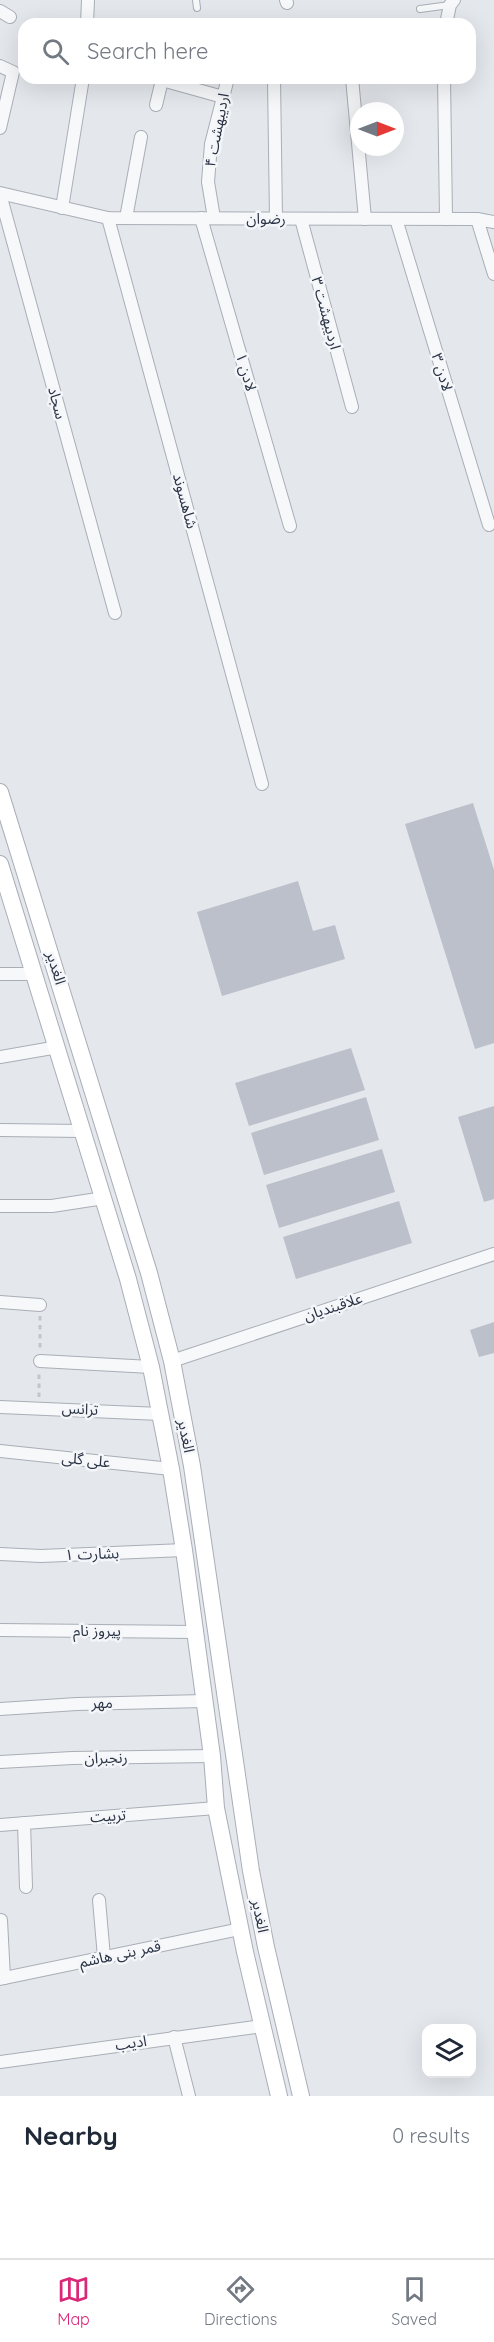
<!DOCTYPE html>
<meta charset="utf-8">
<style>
body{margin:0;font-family:Quicksand,"Noto Sans Arabic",sans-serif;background:#f2f2f3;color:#1f2937}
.controls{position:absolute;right:18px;bottom:18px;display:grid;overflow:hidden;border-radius:12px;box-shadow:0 6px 24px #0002}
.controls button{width:54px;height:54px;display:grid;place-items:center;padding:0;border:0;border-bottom:2px solid #e0e1e3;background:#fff;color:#1f2937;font:30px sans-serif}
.compass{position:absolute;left:350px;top:102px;width:54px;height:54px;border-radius:50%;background:#fff;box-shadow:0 6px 24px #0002;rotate:90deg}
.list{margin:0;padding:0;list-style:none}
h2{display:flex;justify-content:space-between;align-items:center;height:78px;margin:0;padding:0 24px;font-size:26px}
h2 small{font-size:20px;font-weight:400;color:#747a83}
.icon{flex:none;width:33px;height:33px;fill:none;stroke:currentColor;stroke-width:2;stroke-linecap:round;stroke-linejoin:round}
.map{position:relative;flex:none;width:494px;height:2096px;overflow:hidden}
.search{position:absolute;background:#fff;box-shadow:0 6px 24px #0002;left:18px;right:18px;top:18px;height:66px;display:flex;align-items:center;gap:15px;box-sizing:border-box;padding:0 21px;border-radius:18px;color:#747a83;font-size:22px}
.sheet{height:162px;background:#fff}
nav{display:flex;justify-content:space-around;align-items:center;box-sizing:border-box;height:84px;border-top:2px solid #e0e1e3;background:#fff;font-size:16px;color:#747a83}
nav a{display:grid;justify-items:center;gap:3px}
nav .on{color:#db2777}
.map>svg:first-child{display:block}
.building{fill:#bbc0ca}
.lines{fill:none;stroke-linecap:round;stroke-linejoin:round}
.service-casing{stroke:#a9aeb7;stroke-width:8}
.minor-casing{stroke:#a9aeb7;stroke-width:14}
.secondary-casing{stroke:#a9aeb7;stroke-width:18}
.path{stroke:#c2c5cb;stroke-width:3;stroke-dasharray:4.5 4.5;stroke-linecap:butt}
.service{stroke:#f7f8fa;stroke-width:6}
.minor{stroke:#f7f8fa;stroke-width:12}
.secondary{stroke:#fff;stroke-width:16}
.labels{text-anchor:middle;stroke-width:5;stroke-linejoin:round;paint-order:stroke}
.street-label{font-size:15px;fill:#2b3445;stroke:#f4f6f9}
</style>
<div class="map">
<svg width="494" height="2096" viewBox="0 0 494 2096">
<rect width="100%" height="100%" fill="#e4e7ec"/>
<g class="building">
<polygon points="473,803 494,870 494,1043 475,1049 405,824"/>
<polygon points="298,881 313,931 335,925 345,959 222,996 197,912"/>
<polygon points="351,1048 365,1090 249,1126 235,1083"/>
<polygon points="366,1097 379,1140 264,1175 251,1133"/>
<polygon points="494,1106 494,1199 484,1202 458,1117"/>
<polygon points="382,1149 395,1192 279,1228 266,1185"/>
<polygon points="399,1201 412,1243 296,1279 283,1237"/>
<polygon points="494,1322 494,1353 479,1357 470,1330"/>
</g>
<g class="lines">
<g class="service-casing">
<g id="service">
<polyline points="196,0 197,8"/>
<polyline points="420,9 450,5"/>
</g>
</g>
<g class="minor-casing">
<g id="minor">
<polyline points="286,0 287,3"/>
<polyline points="0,11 10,17"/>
<polyline points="87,24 88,0"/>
<polyline points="446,24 450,5 454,0"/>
<polyline points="0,66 13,72 0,128"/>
<polyline points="274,78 276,219"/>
<polyline points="352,78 365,219"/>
<polyline points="444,78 446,219"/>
<polyline points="156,105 162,80 223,97"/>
<polyline points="0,193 108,218 477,219 494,222"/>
<polyline points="0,194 115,613"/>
<polyline points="62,208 83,78"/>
<polyline points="108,218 262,784"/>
<polyline points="126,218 141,137"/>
<polyline points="201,218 290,526"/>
<polyline points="214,218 208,182 211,144 228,78"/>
<polyline points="301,219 352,407"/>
<polyline points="396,219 489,525"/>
<polyline points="477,219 494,274"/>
<polyline points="0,974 35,974"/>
<polyline points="0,1057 58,1047"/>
<polyline points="0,1130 83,1131"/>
<polyline points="0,1206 52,1206 104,1198"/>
<polyline points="0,1302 40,1305"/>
<polyline points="40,1361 151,1367"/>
<polyline points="172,1361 494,1254"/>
<polyline points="0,1407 160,1414"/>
<polyline points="0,1451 171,1469"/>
<polyline points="0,1554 41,1556 184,1550"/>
<polyline points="0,1630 194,1632"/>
<polyline points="0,1709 77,1704 204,1701"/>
<polyline points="0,1762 72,1758 212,1756"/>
<polyline points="24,1823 26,1887"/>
<polyline points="0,1825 216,1808"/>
<polyline points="99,1900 104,1957"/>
<polyline points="1,1920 4,1978"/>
<polyline points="0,1979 240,1929"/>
<polyline points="174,2037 189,2096"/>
<polyline points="0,2062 262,2026"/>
</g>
</g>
<g class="secondary-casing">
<g id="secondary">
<polyline points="0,792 149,1273 172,1361 192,1466 251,1871 266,1947 301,2096"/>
<polyline points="0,864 128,1279 151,1367 171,1469 184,1550 212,1756 216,1808 245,1952 279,2096"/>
</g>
</g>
<g class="path">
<polyline points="40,1316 40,1349"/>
<polyline points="39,1397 39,1373"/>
</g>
<use href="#service" class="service"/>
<use href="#minor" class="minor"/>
<use href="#secondary" class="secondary"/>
</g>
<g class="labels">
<g class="street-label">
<text transform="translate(217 130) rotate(-79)" y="5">اردیبهشت ۴</text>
<text x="266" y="224">رضوان</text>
<text transform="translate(326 313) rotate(75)" y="5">اردیبهشت ۳</text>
<text transform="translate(246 372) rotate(74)" y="5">لادن ۱</text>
<text transform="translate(442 372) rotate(73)" y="5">لادن ۳</text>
<text transform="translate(57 403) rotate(75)" y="5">سجاد</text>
<text transform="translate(185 501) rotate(75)" y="5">شاهسوند</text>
<text transform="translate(56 968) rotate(73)" y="5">الغدیر</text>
<text transform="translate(333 1307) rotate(-18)" y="5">علاقبندیان</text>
<text transform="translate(80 1409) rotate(3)" y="5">ترانس</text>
<text transform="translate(186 1436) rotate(79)" y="5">الغدیر</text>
<text transform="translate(86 1460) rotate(6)" y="5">علی گلی</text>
<text transform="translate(92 1554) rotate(-2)" y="5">بشارت ۱</text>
<text x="97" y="1636">پیروز نام</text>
<text transform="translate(102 1703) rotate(-1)" y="5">مهر</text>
<text transform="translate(106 1758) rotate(-1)" y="5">رنجبران</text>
<text transform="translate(108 1816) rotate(-4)" y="5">تربیت</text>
<text transform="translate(260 1916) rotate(79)" y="5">الغدیر</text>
<text transform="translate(120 1954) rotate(-12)" y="5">قمر بنی هاشم</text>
<text transform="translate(131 2043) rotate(-8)" y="5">ادیب</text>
</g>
</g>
</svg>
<div class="controls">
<button><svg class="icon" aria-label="layers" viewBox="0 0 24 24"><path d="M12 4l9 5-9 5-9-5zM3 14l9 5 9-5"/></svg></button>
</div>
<svg class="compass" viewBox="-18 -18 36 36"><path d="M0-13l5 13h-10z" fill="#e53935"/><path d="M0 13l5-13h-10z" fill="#747a83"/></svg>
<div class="search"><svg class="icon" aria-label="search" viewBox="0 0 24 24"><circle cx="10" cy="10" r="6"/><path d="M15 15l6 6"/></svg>Search here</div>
</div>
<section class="sheet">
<h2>Nearby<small>0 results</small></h2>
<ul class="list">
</ul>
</section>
<nav>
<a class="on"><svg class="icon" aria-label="map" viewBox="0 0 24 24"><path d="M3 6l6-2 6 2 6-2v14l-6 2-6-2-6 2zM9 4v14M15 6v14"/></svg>Map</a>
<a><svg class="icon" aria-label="directions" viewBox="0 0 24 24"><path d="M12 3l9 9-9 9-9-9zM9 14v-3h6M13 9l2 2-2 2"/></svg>Directions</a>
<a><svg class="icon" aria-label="saved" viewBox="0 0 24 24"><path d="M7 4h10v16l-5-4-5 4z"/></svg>Saved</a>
</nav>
